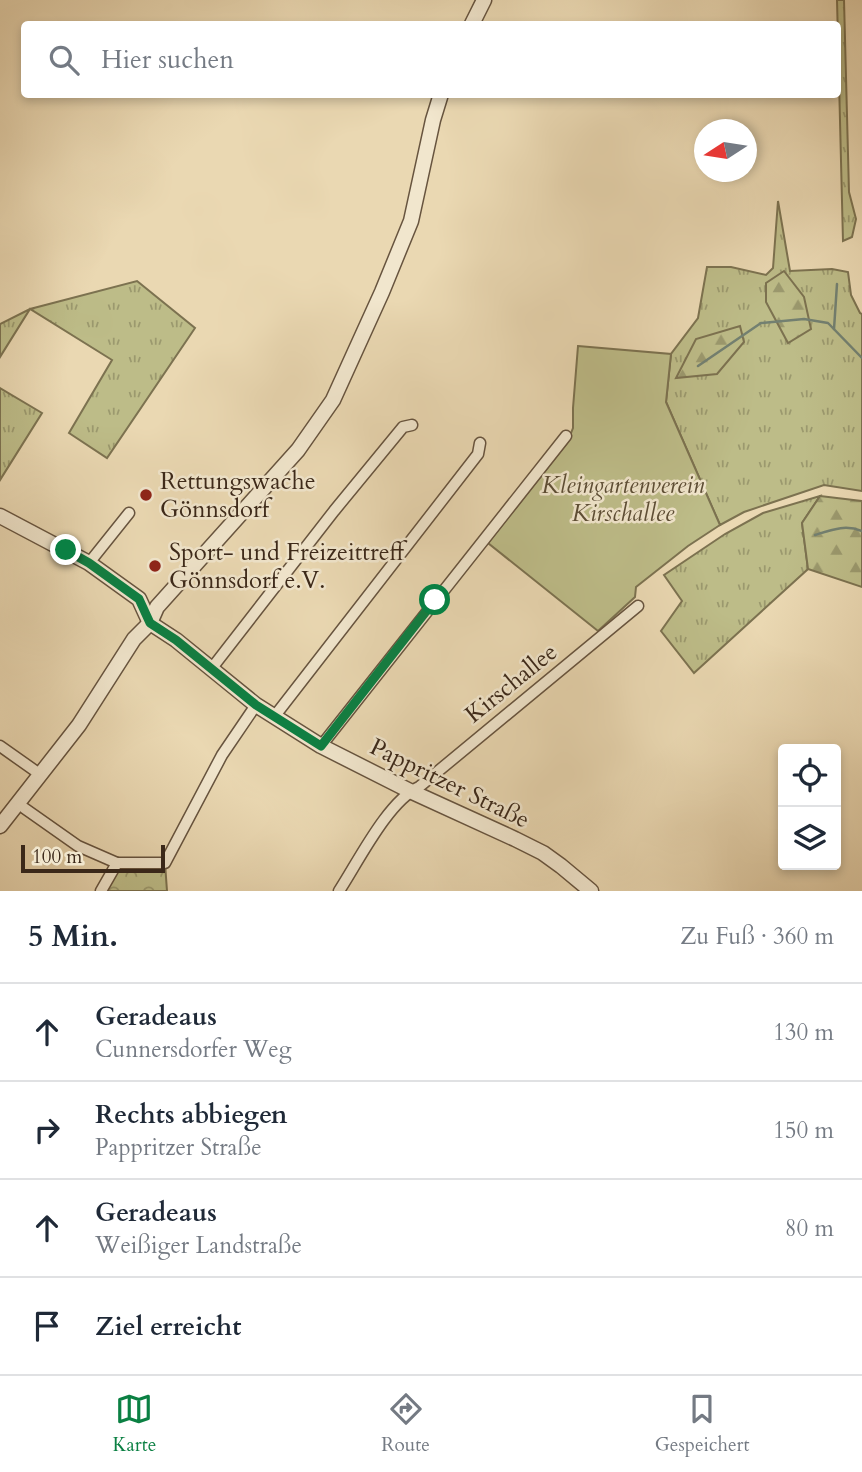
<!DOCTYPE html>
<html lang="de">
<meta charset="utf-8">
<style>
body{margin:0;font-family:Cardo,serif;background:#f6f6f7;color:#1f2937}
.controls{position:absolute;right:21px;bottom:21px;display:grid;overflow:hidden;border-radius:7px;box-shadow:0 4px 10px #0003}
.controls button{width:63px;height:63px;display:grid;place-items:center;padding:0;border:0;border-bottom:2px solid #e0e1e3;background:#fff;color:#1f2937;font:35px sans-serif}
.compass{position:absolute;left:694px;top:119px;width:63px;height:63px;border-radius:50%;background:#fff;box-shadow:0 4px 10px #0003;rotate:258deg}
.scale{position:absolute;left:21px;bottom:18px;width:144px;box-sizing:border-box;padding-left:7px;border:4px solid #3b2819;border-top:0;font-size:19px;line-height:24px;white-space:nowrap;color:#3b2819;-webkit-text-stroke:5px #f1e6cd;paint-order:stroke}
.stop{position:absolute;width:21px;height:21px;margin:-16px;border:5px solid #0b8043;border-radius:50%;background:#fff}
.stop.end{background:#0b8043;border-color:#fff;box-shadow:0 2px 7px #0008}
.list{margin:0;padding:0;list-style:none}
h2{display:flex;justify-content:space-between;align-items:center;height:91px;margin:0;padding:0 28px;font-size:30px}
h2 small{font-size:23px;font-weight:400;color:#747a83}
.list li{display:grid;grid-template-columns:46px 1fr auto;gap:21px;align-items:center;box-sizing:border-box;height:98px;padding:0 28px;border-top:2px solid #e0e1e3}
.list b{display:block;font-size:26px;white-space:nowrap}
.list p{margin:0;font-size:23px;white-space:nowrap;color:#747a83}
.list em{font-size:23px;font-style:normal;color:#747a83}
.icon{flex:none;width:38px;height:38px;fill:none;stroke:currentColor;stroke-width:2;stroke-linecap:round;stroke-linejoin:round}
.map{position:relative;flex:none;width:862px;height:891px;overflow:hidden}
.search{position:absolute;background:#fff;box-shadow:0 4px 10px #0003;left:21px;right:21px;top:21px;height:77px;display:flex;align-items:center;gap:18px;box-sizing:border-box;padding:0 24px;border-radius:7px;color:#747a83;font-size:26px}
.sheet{height:483px;background:#fff}
nav{display:flex;justify-content:space-around;align-items:center;box-sizing:border-box;height:98px;border-top:2px solid #e0e1e3;background:#fff;font-size:19px;color:#747a83}
nav a{display:grid;justify-items:center;gap:4px}
nav .on{color:#0b8043}
.map>svg:first-child{display:block}
.grass{fill:url(#grass-tufts);stroke:#7c7250;stroke-width:2}
.forest{fill:url(#forest-firs);stroke:#7c7250;stroke-width:2}
.park{fill:url(#park-crowns);stroke:#7c7250;stroke-width:2}
.garden{fill:#bdbc88;stroke:#7c7250;stroke-width:2}
.lines{fill:none;stroke-linecap:round;stroke-linejoin:round}
.stream{stroke:#738071;stroke-width:2.5}
.minor-casing{stroke:#67543f;stroke-width:13}
.tertiary-casing{stroke:#67543f;stroke-width:17}
.minor{stroke:#f1e6cd;stroke-width:10}
.tertiary{stroke:#f1e6cd;stroke-width:14}
.route{stroke:#0b8043;stroke-width:9}
.poi-dot{fill:#8f2418;stroke:#f1e6cd;stroke-width:2.5}
.labels{text-anchor:middle;stroke-width:5;stroke-linejoin:round;paint-order:stroke}
.poi-label{font-size:24px;fill:#3b2819;stroke:#f1e6cd;text-anchor:start}
.park-label{font-size:24px;font-style:italic;fill:#5c4d35;stroke:#f1e6cd}
.street-label{font-size:24px;fill:#3b2819;stroke:#f1e6cd}
</style>
<div class="map">
<svg width="862" height="891" viewBox="0 0 862 891">
<defs>
<pattern id="grass-tufts" width="24" height="20" patternUnits="userSpaceOnUse" patternTransform="scale(1.75)"><rect width="24" height="20" fill="#bdbc88"/><path d="M3 7l-1-3M5 7V3M7 7l1-3M15 17l-1-3M17 17v-4M19 17l1-3" fill="none" stroke="#9b996e"/></pattern>
<pattern id="forest-firs" width="22" height="20" patternUnits="userSpaceOnUse" patternTransform="scale(1.75)"><rect width="22" height="20" fill="#bdbc88"/><path d="M5 1l3.5 6h-7zM16 11l3.5 6h-7z" fill="#9b996e"/></pattern>
<pattern id="park-crowns" width="20" height="18" patternUnits="userSpaceOnUse" patternTransform="scale(1.75)"><rect width="20" height="18" fill="#bdbc88"/><path d="M2 6a3 3 0 1 1 6 0M12 15a3 3 0 1 1 6 0" fill="none" stroke="#9b996e"/></pattern>
</defs>
<rect width="100%" height="100%" fill="#ead8b2"/>
<filter id="stains"><feTurbulence type="fractalNoise" baseFrequency=".00286" numOctaves="4"/><feColorMatrix values="0 0 0 0 .2 0 0 0 0 .09 0 0 0 0 .02 0 0 0 .5 -.17"/></filter>
<radialGradient id="worn" r=".72"><stop offset=".6" stop-color="#630" stop-opacity="0"/><stop offset="1" stop-color="#630" stop-opacity=".3"/></radialGradient>
<g class="grass">
<polygon points="837,0 844,0 849,192 856,219 852,237 843,241"/>
<polygon points="778,201 790,271 832,269 848,272 851,295 860,313 862,314 862,491 824,485 744,512 720,525 666,402 671,354 698,318 707,267 731,267 766,275 773,268"/>
<polygon points="137,281 195,328 107,458 69,433 112,360 30,309 0,357 0,324 30,309"/>
<polygon points="0,388 42,413 0,480"/>
<polygon points="820,496 802,523 808,569 694,673 661,631 682,601 664,575 725,534 763,513"/>
</g>
<g class="forest">
<polygon points="784,271 804,297 811,329 788,343 766,302 766,283"/>
<polygon points="740,326 744,342 717,374 676,378 696,339"/>
<polygon points="820,496 862,501 862,587 808,569 802,523"/>
</g>
<polygon class="park" points="117,863 165,863 167,891 101,891"/>
<polygon class="garden" points="578,346 671,354 666,402 720,525 688,546 636,587 635,597 598,631 488,543 567,443 573,428 573,408"/>
<g class="lines">
<g class="stream">
<polyline points="834,329 837,284"/>
<polyline points="698,366 761,323 804,319 828,323 862,358"/>
<path d="M815,535C831,530 845,524 862,531"/>
</g>
<g class="minor-casing">
<g id="minor">
<polyline points="89,563 129,513"/>
<polyline points="212,668 334,511 403,427 412,425"/>
<polyline points="274,717 478,454 480,443"/>
<polyline points="0,746 41,775"/>
<polyline points="321,746 566,436"/>
<polyline points="24,808 78,846 117,863"/>
<polyline points="101,891 117,863 165,863 222,755 256,705"/>
<path d="M339,891C358,862 388,801 419,787L638,606"/>
</g>
</g>
<g class="tertiary-casing">
<g id="tertiary">
<polyline points="472,24 484,0"/>
<polyline points="0,516 89,563 139,599 150,623"/>
<polyline points="150,623 176,640 256,705 321,746 410,791 515,839 543,853 561,866 591,891"/>
<polyline points="0,826 79,725 134,639 150,623 157,607 298,450 333,400 382,292 411,221 433,120 441,94"/>
</g>
</g>
<use href="#minor" class="minor"/>
<use href="#tertiary" class="tertiary"/>
</g>
<g class="lines">
<polyline class="route" points="66,550 89,563 139,599 150,623 176,640 256,705 321,746 435,600"/>
</g>
<g class="poi-dot">
<circle cx="146" cy="495" r="7"/>
<circle cx="155" cy="566" r="7"/>
</g>
<g class="labels">
<g class="poi-label">
<text x="160" y="489">Rettungswache<tspan x="160" dy="28">Gönnsdorf</tspan></text>
<text x="169" y="560">Sport- und Freizeittreff<tspan x="169" dy="28">Gönnsdorf e.V.</tspan></text>
</g>
<g class="park-label">
<text x="623" y="493">Kleingartenverein<tspan x="623" dy="28">Kirschallee</tspan></text>
</g>
<g class="street-label">
<text transform="translate(511 683) rotate(-39)" y="8">Kirschallee</text>
<text transform="translate(450 783) rotate(26)" y="8">Pappritzer Straße</text>
</g>
</g>
<rect width="100%" height="100%" filter="url(#stains)"/>
<rect width="100%" height="100%" fill="url(#worn)"/>
</svg>
<div class="controls">
<button><svg class="icon" aria-label="locate" viewBox="0 0 24 24"><circle cx="12" cy="12" r="6"/><path d="M12 2v4M12 18v4M2 12h4M18 12h4"/></svg></button>
<button><svg class="icon" aria-label="layers" viewBox="0 0 24 24"><path d="M12 4l9 5-9 5-9-5zM3 14l9 5 9-5"/></svg></button>
</div>
<svg class="compass" viewBox="-18 -18 36 36"><path d="M0-13l5 13h-10z" fill="#e53935"/><path d="M0 13l5-13h-10z" fill="#747a83"/></svg>
<div class="scale">100 m</div>
<div class="stop" style="left:435px;top:600px"></div>
<div class="stop end" style="left:66px;top:550px"></div>
<div class="search"><svg class="icon" aria-label="search" viewBox="0 0 24 24"><circle cx="10" cy="10" r="6"/><path d="M15 15l6 6"/></svg>Hier suchen</div>
</div>
<section class="sheet">
<h2>5 Min.<small>Zu Fuß · 360 m</small></h2>
<ul class="list">
<li><svg class="icon" aria-label="ahead" viewBox="0 0 24 24"><path d="M12 20V5M6 11l6-6 6 6"/></svg><div><b>Geradeaus</b><p>Cunnersdorfer Weg</p></div><em>130 m</em></li>
<li><svg class="icon" aria-label="right" viewBox="0 0 24 24"><path d="M7 20v-9h11M14 6l5 5-5 5"/></svg><div><b>Rechts abbiegen</b><p>Pappritzer Straße</p></div><em>150 m</em></li>
<li><svg class="icon" aria-label="ahead" viewBox="0 0 24 24"><path d="M12 20V5M6 11l6-6 6 6"/></svg><div><b>Geradeaus</b><p>Weißiger Landstraße</p></div><em>80 m</em></li>
<li><svg class="icon" aria-label="arrive" viewBox="0 0 24 24"><path d="M6 21V4h12l-3 4 3 4H6"/></svg><div><b>Ziel erreicht</b></div></li>
</ul>
</section>
<nav>
<a class="on"><svg class="icon" aria-label="map" viewBox="0 0 24 24"><path d="M3 6l6-2 6 2 6-2v14l-6 2-6-2-6 2zM9 4v14M15 6v14"/></svg>Karte</a>
<a><svg class="icon" aria-label="directions" viewBox="0 0 24 24"><path d="M12 3l9 9-9 9-9-9zM9 14v-3h6M13 9l2 2-2 2"/></svg>Route</a>
<a><svg class="icon" aria-label="saved" viewBox="0 0 24 24"><path d="M7 4h10v16l-5-4-5 4z"/></svg>Gespeichert</a>
</nav>
